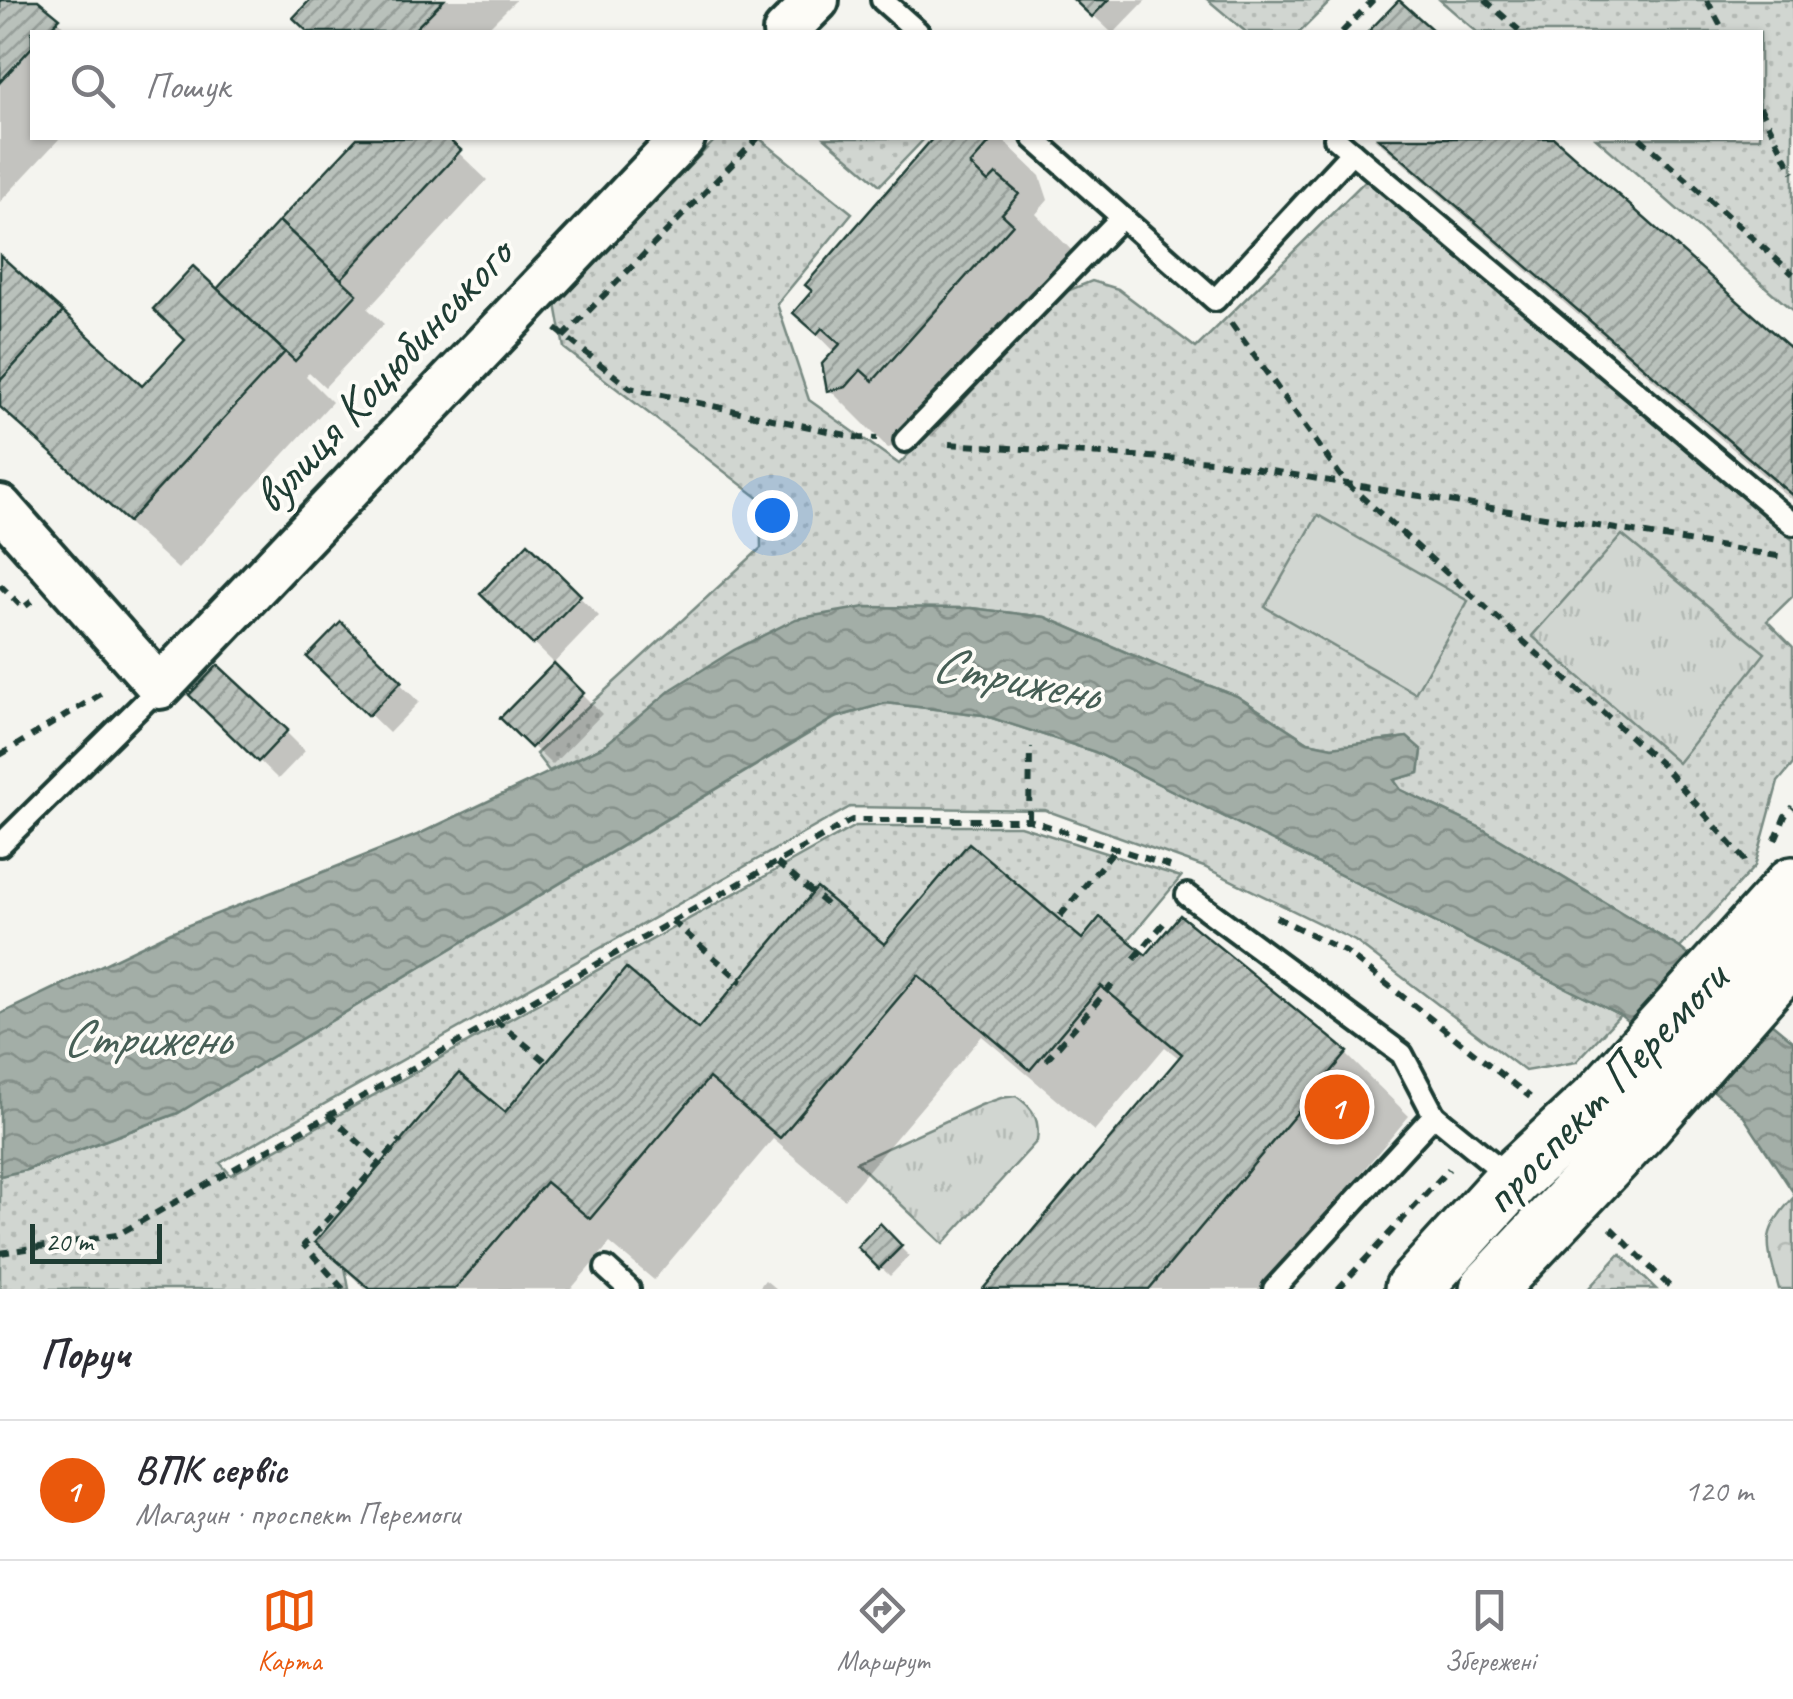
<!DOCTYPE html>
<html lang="uk">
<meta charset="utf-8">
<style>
body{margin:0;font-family:Caveat,sans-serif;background:#f2f2f3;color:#2b2b33}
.scale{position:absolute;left:30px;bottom:25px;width:132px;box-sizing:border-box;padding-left:10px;border:5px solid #1f3d34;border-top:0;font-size:28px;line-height:35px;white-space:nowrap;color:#1f3d34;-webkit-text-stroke:8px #fdfcf7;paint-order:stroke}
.you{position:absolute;left:772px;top:515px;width:35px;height:35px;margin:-25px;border:8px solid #fff;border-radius:50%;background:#1a73e8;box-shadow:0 0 0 15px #1a73e833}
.badge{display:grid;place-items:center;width:65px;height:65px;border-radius:50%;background:#ea580c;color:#fff;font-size:32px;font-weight:700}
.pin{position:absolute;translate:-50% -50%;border:5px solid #fff;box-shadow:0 2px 10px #0006}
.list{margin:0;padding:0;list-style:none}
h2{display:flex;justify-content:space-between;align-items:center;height:130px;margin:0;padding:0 40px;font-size:42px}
h2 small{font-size:32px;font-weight:400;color:#7c7c81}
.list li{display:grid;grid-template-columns:65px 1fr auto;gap:30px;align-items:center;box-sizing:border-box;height:140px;padding:0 40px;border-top:2px solid #e1e1e2}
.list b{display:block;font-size:38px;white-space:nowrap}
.list p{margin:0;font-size:32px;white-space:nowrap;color:#7c7c81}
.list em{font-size:32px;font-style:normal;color:#7c7c81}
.icon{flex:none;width:55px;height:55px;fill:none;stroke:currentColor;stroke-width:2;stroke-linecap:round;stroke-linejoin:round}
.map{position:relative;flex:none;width:1793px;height:1289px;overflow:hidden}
.search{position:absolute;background:#fff;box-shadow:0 2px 8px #0004;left:30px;right:30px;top:30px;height:110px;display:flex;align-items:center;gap:25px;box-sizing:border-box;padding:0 35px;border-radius:0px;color:#7c7c81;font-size:38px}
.sheet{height:270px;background:#fff}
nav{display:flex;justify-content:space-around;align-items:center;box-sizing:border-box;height:140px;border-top:2px solid #e1e1e2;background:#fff;font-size:28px;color:#7c7c81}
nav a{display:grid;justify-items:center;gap:5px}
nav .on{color:#ea580c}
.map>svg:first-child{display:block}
.grass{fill:url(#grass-dots);stroke:#788a82;stroke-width:2.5}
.forest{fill:url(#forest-crowns);stroke:#788a82;stroke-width:2.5}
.park{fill:url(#park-tufts);stroke:#788a82;stroke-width:2.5}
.garden{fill:#d1d6d1;stroke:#788a82;stroke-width:2.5}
.water{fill:url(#water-waves);stroke:#6e8179;stroke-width:2.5}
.shadow{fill:#0003}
.building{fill:url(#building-hatch);stroke:#1f3d34;stroke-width:2.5}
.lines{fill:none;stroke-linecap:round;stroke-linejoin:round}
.service-casing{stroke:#1f3d34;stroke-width:28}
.minor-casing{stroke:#1f3d34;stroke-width:50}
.primary-casing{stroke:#1f3d34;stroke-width:62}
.path{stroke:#1f3d34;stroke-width:6;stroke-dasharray:10 8;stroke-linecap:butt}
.service{stroke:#fdfcf7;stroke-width:20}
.minor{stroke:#fdfcf7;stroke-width:42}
.primary{stroke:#fdfcf7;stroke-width:55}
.labels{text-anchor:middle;stroke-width:8;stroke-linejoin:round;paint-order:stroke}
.street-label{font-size:50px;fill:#1f3d34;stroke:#fdfcf7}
.water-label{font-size:52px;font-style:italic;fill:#475f56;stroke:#fdfcf7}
</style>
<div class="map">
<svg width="1793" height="1289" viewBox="0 0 1793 1289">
<defs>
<pattern id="grass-dots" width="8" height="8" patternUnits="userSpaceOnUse" patternTransform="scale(2.5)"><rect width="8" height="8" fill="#d1d6d1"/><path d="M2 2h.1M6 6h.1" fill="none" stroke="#b3b9b4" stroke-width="1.8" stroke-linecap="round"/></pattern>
<pattern id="forest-crowns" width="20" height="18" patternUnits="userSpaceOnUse" patternTransform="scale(2.5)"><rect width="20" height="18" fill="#d1d6d1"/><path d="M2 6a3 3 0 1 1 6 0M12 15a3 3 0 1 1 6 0" fill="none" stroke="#b3b9b4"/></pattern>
<pattern id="park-tufts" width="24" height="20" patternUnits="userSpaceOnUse" patternTransform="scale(2.5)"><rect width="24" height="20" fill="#d1d6d1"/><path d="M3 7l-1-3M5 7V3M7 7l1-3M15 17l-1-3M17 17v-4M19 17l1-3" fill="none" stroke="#b3b9b4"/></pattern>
<pattern id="water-waves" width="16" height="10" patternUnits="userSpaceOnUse" patternTransform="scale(2.5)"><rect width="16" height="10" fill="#a3aea7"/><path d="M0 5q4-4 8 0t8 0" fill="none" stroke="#848f89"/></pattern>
<pattern id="building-hatch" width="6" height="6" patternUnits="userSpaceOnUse" patternTransform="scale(2.5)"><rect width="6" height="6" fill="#b9c1bb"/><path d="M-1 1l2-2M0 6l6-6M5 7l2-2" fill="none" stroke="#969e99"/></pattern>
</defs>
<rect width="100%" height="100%" fill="#f4f4ef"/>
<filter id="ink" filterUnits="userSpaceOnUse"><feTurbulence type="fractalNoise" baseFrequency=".01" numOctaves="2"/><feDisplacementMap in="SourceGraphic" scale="20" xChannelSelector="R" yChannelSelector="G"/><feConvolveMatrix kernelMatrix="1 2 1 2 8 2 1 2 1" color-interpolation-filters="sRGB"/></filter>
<g filter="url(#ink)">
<g class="grass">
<polygon points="1208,0 1332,0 1300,32 1246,32"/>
<polygon points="1440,0 1793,0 1793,311 1596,138 1760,138 1760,32 1477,32"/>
<polygon points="717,138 759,138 852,213 777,304 809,400 899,464 1067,291 1092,281 1118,289 1196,348 1366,180 1793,540 1793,596 1767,621 1793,647 1793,764 1778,782 1755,866 1680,948 1481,828 1401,790 1393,780 1419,773 1422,751 1407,737 1332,747 1308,742 1237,696 1160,667 1045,617 971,608 630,725 604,746 549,771 536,754 761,548 760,499 564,348 556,304"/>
<polygon points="825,138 925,138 880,185"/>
<polygon points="886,703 983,715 1095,752 1620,1015 1576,1062 1525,1071 1355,941 1204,867 1045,810 850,807 220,1163 231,1175 855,826 1020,826 1181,877 1123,946 887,974 700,1054 551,1090 340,1240 349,1289 0,1289 0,1176 26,1170 178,1113 835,718"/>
<polygon points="1620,1254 1656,1289 1588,1289"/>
</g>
<path class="forest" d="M1793,1198V1289H1779C1767,1244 1759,1235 1793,1198Z"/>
<g class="park">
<polygon points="1622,535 1765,653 1678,763 1532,636"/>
<path d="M1016,1096C1034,1108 1040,1120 1037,1141L943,1244L856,1162L981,1105L1001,1098Z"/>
</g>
<polygon class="garden" points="1318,515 1468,601 1415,693 1265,607"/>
<polygon class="water" points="865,607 971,608 1045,617 1160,667 1237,696 1308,742 1332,747 1407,737 1422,750 1419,773 1394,780 1401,790 1481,828 1680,948 1793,1041 1793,1192 1742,1114 1620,1015 1095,752 983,715 886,703 834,718 178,1113 26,1170 0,1176 0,1014 171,932 417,835 604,746 672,689 734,650 796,619"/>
<g class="shadow">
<polygon points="0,0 35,0 70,32 32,32 32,138 60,138 0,202"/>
<polygon points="314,0 516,0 484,32 311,32 296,18"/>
<polygon points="1077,0 1146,0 1115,32 1111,32"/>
<polygon points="361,138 443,138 487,180 368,309 384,324 325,387 309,372 306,376 332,402 178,569 0,406 0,258 142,389 188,341 218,292"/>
<polygon points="936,138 1001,138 1040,176 1048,200 1036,214 1075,254 1069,284 932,437 920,426 904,444 888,448 830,390 835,353 796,313 815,292 808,285"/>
<polygon points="1374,138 1550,138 1793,353 1793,501"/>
<polygon points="528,547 599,616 554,663 483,594"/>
<polygon points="341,626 419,702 389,733 311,657"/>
<polygon points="554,666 602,714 552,765 504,718"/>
<polygon points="192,695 286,732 305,751 278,779"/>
<polygon points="1083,942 1146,959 1346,1054 1409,1116 1263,1289 986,1289 1180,1059 1165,1047 1094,1131 982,1036 844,1199 773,1139 654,1280 610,1243 571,1289 365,1289 318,1242 505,1115 698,1033 884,948"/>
<polygon points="880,1227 909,1256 890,1276 860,1247"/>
<polygon points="765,1280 776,1289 758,1289"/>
</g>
<g class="building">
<polygon points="0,0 38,0 60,18 46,32 32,32 32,47 0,82"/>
<polygon points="310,0 444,0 412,32 308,32 293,18"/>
<polygon points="1074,0 1108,0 1092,17"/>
<polygon points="1399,0 1435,32 1368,32"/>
<polygon points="357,138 447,138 461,150 341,279 279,221"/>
<polygon points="933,138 990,138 991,141 970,165 988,182 996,174 1019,194 1002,214 1013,224 873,381 861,370 846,387 827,391 822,364 840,344 822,328 817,334 793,313 812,291 805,285"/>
<polygon points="1378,138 1554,138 1793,350 1793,496"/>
<polygon points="279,221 357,294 295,361 217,289"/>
<polygon points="0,255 63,312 0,381"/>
<polygon points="193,266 285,352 128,522 0,407 0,381 63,312 142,386 185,340 153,309"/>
<polygon points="528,543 581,595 533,645 480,594"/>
<polygon points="341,622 402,681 368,716 307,657"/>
<polygon points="554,663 584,693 531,748 500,718"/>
<polygon points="218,665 288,730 258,762 189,695"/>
<polygon points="969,843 1082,939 1100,917 1146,955 1180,915 1348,1052 1149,1289 983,1289 1182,1054 1101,986 1030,1070 918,975 780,1138 709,1078 590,1219 546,1182 455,1289 370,1289 315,1242 459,1073 505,1112 626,968 698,1029 817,888 884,944"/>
<polygon points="880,1223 902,1246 879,1269 857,1247"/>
</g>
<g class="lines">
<g class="service-casing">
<g id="service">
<polyline points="882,0 918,32"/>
<polyline points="1033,138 1215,300 1352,152"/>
<polyline points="1335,138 1793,524"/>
<polyline points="905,441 1121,218"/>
<polyline points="0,845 160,687"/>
<polyline points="1187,895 1402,1054 1434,1115"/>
<polyline points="606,1268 629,1289"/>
<polyline points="1274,1289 1434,1115 1511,1178"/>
</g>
</g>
<g class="minor-casing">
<g id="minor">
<polyline points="785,32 817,0"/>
<polyline points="0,507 160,687 683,138"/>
</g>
</g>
<g class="primary-casing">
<g id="primary">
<polyline points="1413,1289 1512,1180 1602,1096 1793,885"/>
<polyline points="1488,1289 1641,1127 1793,954"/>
</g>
</g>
<g class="path">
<polyline points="1485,0 1521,32"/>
<polyline points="1707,0 1724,32"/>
<polyline points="1342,32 1373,0"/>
<polyline points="1760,107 1793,172"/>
<polyline points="1640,138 1793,274"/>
<polyline points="1231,323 1345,482 1662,765 1744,859 1746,866"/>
<polyline points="556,329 630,388 860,438 877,439"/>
<polyline points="563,337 758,138"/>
<polyline points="949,444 1211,461 1783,557"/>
<polyline points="0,585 23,608 32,601"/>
<polyline points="0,755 106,691"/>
<polyline points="1029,820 1030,747"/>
<polyline points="1775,840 1785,816 1793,807"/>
<polyline points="777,863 826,904"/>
<polyline points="1060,916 1116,848"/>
<polyline points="1276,917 1346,952 1530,1097"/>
<polyline points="672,921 742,982"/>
<polyline points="1134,959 1168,918"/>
<polyline points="495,1020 548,1063"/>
<polyline points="1046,1060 1112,985"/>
<polyline points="328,1114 380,1162"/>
<polyline points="1611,1228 1672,1289"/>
<polyline points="0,1253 117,1235 852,820 1029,820 1175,868"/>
<polyline points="343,1289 304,1245 401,1140"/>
<polyline points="1338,1289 1449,1169"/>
</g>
<use href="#service" class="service"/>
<use href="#minor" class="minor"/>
<use href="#primary" class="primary"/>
</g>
</g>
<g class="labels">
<g class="street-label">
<text transform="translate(381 374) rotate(-47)" y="18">вулиця Коцюбинського</text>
<text transform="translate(1603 1087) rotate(-46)" y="18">проспект Перемоги</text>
</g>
<g class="water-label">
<text transform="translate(1015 677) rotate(11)" y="18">Стрижень</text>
<text x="145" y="1055">Стрижень</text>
</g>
</g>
</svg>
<div class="scale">20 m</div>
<div class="you"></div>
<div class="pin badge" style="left:1337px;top:1107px">1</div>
<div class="search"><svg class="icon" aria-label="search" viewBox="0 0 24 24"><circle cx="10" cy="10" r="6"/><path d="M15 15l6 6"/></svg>Пошук</div>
</div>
<section class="sheet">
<h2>Поруч<small></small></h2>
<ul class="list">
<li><span class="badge">1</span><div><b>ВПК сервіс</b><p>Магазин · проспект Перемоги</p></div><em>120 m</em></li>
</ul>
</section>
<nav>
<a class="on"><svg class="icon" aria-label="map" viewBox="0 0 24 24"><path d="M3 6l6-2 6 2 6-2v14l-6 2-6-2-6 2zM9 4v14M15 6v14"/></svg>Карта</a>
<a><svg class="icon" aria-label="directions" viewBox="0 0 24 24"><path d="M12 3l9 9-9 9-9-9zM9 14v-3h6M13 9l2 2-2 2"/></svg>Маршрут</a>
<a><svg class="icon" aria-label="saved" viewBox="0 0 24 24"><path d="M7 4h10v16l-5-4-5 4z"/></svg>Збережені</a>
</nav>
